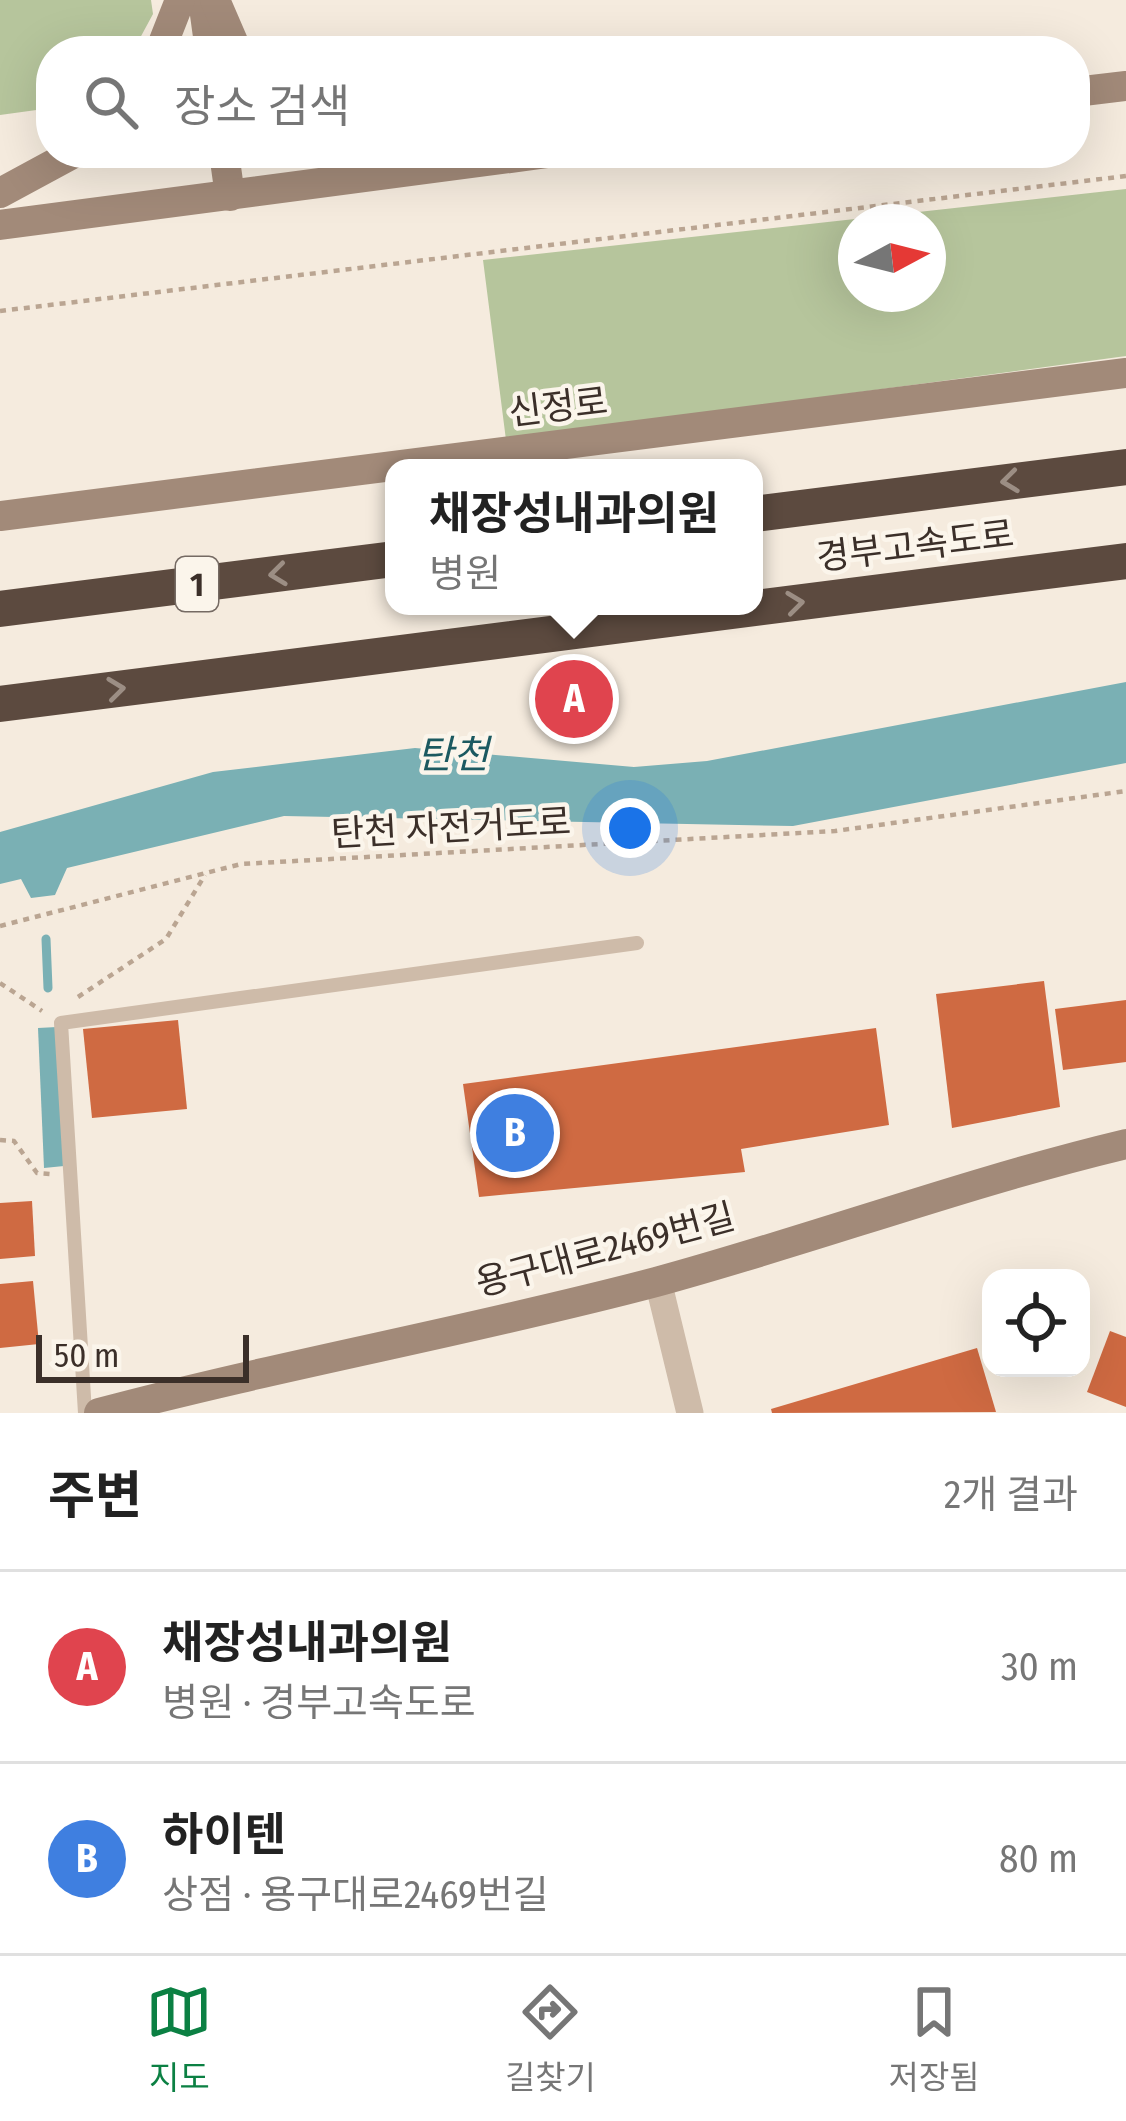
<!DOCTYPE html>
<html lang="ko">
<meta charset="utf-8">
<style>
body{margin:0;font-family:"Fira Sans Condensed","Noto Sans KR",sans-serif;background:#f2f2f2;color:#222}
.controls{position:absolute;right:36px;bottom:36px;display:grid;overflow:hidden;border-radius:24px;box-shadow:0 12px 48px #0002}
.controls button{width:108px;height:108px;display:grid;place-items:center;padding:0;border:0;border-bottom:3px solid #e0e0e0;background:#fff;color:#222;font:60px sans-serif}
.compass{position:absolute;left:838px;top:204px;width:108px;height:108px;border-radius:50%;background:#fff;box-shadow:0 12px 48px #0002;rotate:83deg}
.scale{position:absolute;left:36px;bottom:30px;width:213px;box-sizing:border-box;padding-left:12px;border:6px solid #3b2f29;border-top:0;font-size:33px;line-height:42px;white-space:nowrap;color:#3b2f29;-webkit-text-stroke:9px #fbf5eb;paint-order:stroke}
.you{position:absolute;left:630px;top:828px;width:42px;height:42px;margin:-30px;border:9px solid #fff;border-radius:50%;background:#1a73e8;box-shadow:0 0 0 18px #1a73e833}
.badge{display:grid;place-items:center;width:78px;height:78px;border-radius:50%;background:#0b8043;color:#fff;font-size:39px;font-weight:700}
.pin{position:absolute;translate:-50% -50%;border:6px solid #fff;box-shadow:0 3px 12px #0006}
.popup{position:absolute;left:385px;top:459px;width:378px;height:156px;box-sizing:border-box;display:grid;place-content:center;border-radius:24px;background:#fff;filter:drop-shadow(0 3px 9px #0005);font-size:39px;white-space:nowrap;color:#767676}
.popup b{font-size:45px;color:#222}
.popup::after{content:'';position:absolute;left:50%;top:100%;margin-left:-24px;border:24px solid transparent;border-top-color:#fff}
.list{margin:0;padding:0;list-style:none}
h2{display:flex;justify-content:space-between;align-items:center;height:156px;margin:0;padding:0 48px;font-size:51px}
h2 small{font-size:39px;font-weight:400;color:#767676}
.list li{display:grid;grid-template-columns:78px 1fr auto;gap:36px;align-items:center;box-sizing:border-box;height:192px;padding:0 48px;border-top:3px solid #e0e0e0}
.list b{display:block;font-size:45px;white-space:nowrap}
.list p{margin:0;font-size:39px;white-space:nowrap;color:#767676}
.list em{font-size:39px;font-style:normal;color:#767676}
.icon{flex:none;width:66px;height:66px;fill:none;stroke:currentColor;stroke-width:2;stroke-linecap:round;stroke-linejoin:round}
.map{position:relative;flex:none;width:1126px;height:1413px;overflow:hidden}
.search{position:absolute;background:#fff;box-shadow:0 12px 48px #0002;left:36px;right:36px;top:36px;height:132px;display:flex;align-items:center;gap:30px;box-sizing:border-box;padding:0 42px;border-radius:48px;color:#767676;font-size:45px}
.sheet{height:540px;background:#fff}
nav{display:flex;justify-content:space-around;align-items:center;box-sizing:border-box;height:168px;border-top:3px solid #e0e0e0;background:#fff;font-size:33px;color:#767676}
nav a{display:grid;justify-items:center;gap:6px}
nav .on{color:#0b8043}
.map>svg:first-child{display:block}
.green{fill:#b6c59c;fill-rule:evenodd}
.water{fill:#7ab0b4}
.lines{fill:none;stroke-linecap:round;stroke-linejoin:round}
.stream{stroke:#7ab0b4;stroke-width:9}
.building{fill:#cf6a42}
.path{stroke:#baa592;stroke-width:4.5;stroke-dasharray:6 6;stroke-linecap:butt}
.lane{stroke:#cebba9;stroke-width:14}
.street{stroke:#cebba9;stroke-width:27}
.secondary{stroke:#a28a79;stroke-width:30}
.highway{stroke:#5c4a3f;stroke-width:36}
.oneway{stroke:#9c8e84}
.labels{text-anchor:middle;stroke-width:9;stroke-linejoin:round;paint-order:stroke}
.shield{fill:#fbf5eb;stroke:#756a63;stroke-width:3}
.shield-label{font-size:33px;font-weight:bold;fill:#3b2f29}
.street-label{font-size:36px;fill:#3b2f29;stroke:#fbf5eb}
.water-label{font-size:39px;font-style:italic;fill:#1b5960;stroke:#fbf5eb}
</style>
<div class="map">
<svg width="1126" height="1413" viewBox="0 0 1126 1413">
<rect width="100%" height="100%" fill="#f5ebde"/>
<g class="green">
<polygon points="0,0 151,0 153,14 133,51 51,51 51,108 0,115"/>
<path d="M1126,189V356L506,440L483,260ZM856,222H928V294H856Z"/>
</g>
<g class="water">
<polygon points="1126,682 1126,763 793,826 284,816 67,868 55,895 31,898 21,879 0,884 0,832 213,772 415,748 634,767 707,761"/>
<polygon points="57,1027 64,1166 44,1168 38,1028"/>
</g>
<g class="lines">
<polyline class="stream" points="46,939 48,988"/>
</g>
<g class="building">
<polygon points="1044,981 1060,1107 952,1128 936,994"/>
<polygon points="1126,1000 1126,1062 1063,1070 1055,1009"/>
<polygon points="178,1020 187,1109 92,1118 83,1029"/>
<polygon points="876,1028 889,1125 741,1149 745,1172 479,1197 463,1084"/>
<polygon points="32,1201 35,1256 0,1259 0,1203"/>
<polygon points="33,1281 39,1344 0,1348 0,1284"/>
<polygon points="1110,1331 1126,1337 1126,1407 1087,1392"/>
<polygon points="977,1348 996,1412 772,1413 771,1409"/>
</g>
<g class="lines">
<g class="path">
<polyline points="0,311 1126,176"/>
<polyline points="0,926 241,864 835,831 1126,791"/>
<polyline points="0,983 42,1011"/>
<polyline points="78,997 166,939 205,875"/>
<polyline points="0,1140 14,1141 37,1173 50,1174"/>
</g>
<polyline class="lane" points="85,1413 61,1023 637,943"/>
<polyline class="street" points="658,1281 690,1413"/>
<g class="secondary">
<polyline points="203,0 210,51"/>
<polyline points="215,0 237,51"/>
<polyline points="160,51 180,0"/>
<polyline points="1075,92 1126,86"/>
<polyline points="224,153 230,196"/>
<polyline points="0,193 74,153"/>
<polyline points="0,225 548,153"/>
<polyline points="0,516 1126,373"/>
<path d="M99,1413C283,1364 471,1331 656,1282C814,1239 967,1182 1126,1144"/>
</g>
<g class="highway">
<polyline points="754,514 1126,467"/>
<polyline points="0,609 394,559"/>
<polyline points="0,704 1126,561"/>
</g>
</g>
<defs><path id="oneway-chevron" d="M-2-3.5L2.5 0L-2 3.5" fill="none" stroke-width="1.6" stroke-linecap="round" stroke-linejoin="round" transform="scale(3)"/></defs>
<g class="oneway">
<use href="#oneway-chevron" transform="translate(1010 481) rotate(173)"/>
<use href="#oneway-chevron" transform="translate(278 574) rotate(173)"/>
<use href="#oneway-chevron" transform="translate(795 603) rotate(-7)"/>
<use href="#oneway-chevron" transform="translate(116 689) rotate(-7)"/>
</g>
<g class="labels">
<rect class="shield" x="176" y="557" width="42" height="54" rx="9"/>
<g class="shield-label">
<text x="197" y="596">1</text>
</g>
<g class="street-label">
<text transform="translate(558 406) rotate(-7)" y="13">신정로</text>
<text transform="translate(915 545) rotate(-7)" y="13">경부고속도로</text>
<text transform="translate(451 827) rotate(-3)" y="13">탄천 자전거도로</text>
<text transform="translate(605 1249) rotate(-15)" y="13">용구대로2469번길</text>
</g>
<g class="water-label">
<text x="453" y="768">탄천</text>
</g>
</g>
</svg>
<div class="controls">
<button><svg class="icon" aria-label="locate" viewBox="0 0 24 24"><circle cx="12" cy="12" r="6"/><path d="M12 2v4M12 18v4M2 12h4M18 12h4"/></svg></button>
</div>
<svg class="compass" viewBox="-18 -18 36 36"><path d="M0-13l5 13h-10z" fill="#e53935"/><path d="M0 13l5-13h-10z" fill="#767676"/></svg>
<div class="scale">50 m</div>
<div class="you"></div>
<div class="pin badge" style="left:574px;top:699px;background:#e0444e">A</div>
<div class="popup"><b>채장성내과의원</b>병원</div>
<div class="pin badge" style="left:515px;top:1133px;background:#3f7fe0">B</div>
<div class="search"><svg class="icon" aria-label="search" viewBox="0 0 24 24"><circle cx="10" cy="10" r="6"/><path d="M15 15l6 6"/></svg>장소 검색</div>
</div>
<section class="sheet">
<h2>주변<small>2개 결과</small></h2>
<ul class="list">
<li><span class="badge" style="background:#e0444e">A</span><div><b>채장성내과의원</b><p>병원 · 경부고속도로</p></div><em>30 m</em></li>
<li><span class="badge" style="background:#3f7fe0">B</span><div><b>하이텐</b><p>상점 · 용구대로2469번길</p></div><em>80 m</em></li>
</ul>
</section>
<nav>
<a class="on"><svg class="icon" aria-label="map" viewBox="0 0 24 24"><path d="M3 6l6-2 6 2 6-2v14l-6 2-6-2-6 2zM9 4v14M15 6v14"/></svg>지도</a>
<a><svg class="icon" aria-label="directions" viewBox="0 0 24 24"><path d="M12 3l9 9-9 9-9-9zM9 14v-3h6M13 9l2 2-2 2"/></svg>길찾기</a>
<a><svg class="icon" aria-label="saved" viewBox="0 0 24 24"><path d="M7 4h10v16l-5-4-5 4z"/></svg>저장됨</a>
</nav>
